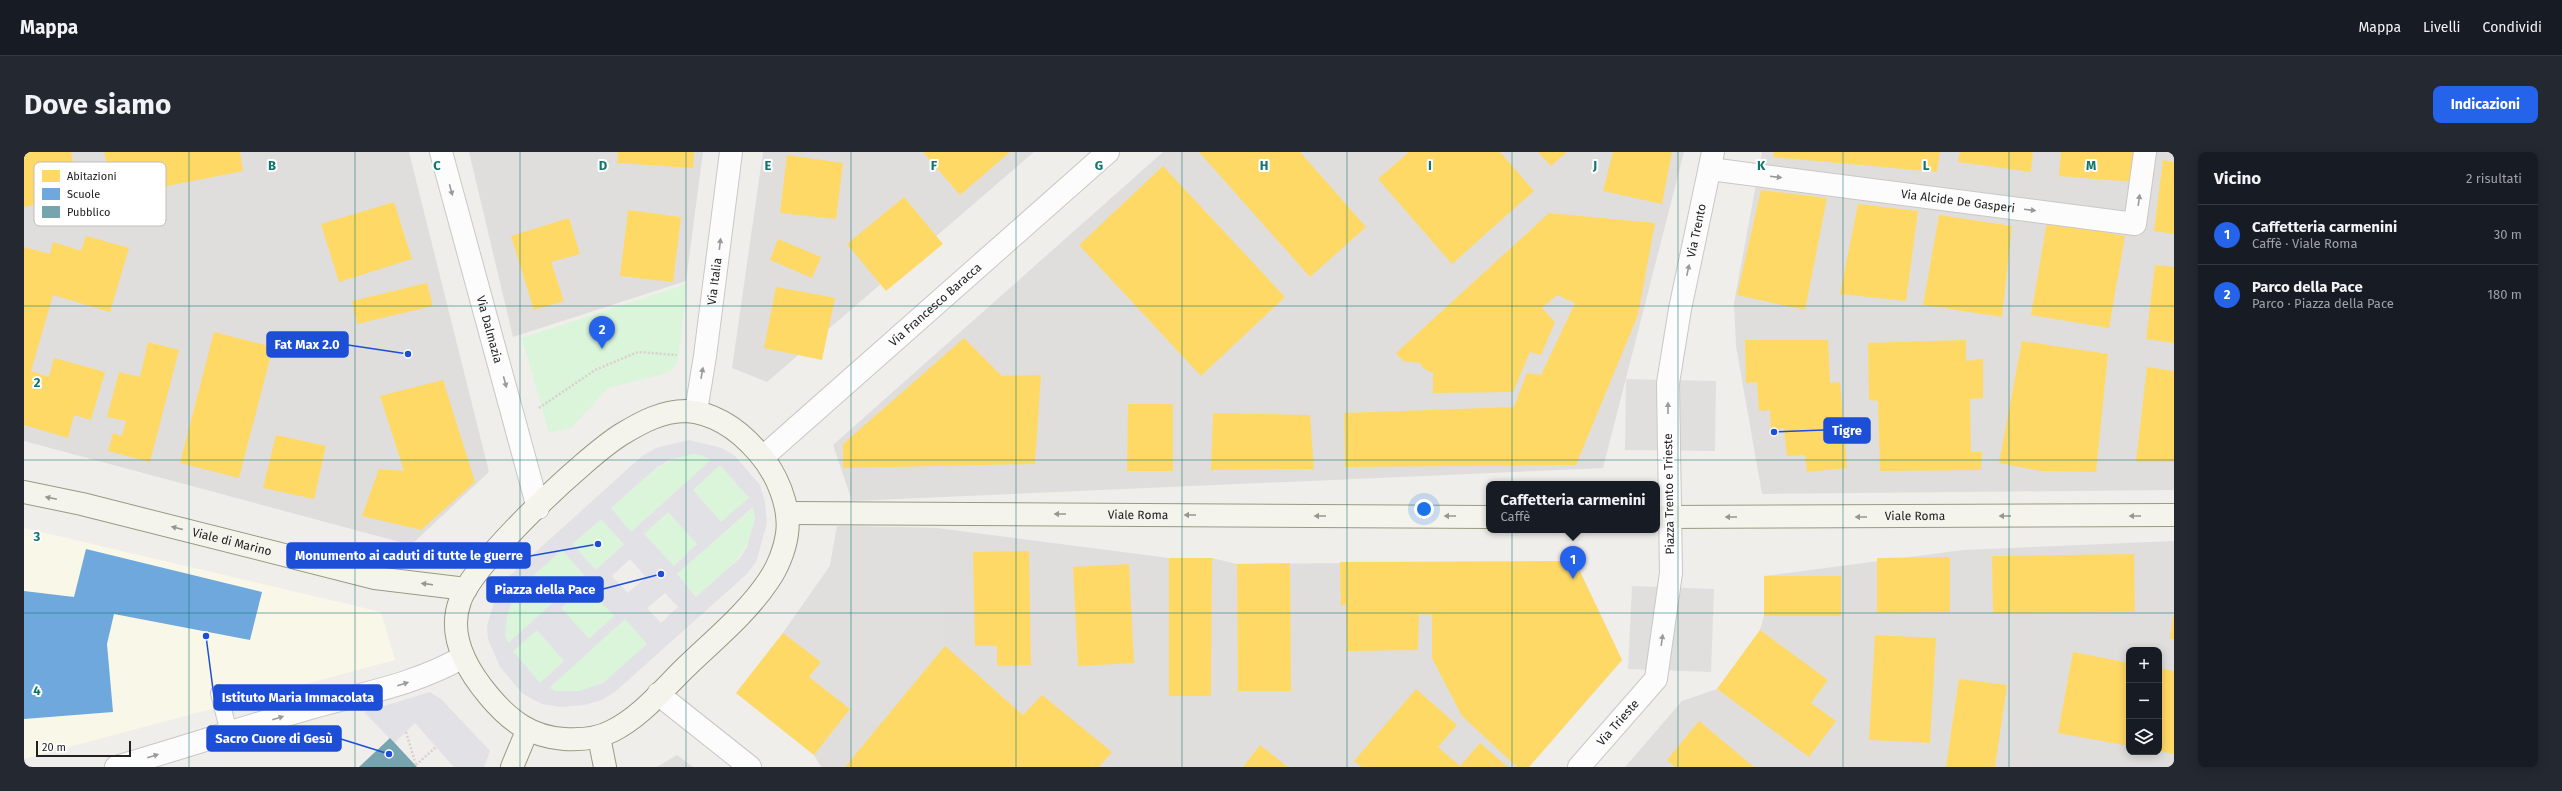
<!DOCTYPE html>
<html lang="it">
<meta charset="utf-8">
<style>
body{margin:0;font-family:"Fira Sans",sans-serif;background:#242831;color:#f1f3f6}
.controls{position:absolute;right:12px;bottom:12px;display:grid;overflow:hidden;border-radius:8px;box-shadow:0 2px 10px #0003}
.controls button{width:36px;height:36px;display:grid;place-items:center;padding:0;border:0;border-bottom:1px solid #363941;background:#171b24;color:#f1f3f6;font:20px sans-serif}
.scale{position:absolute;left:12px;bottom:10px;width:95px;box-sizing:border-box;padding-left:4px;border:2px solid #222;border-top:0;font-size:11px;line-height:14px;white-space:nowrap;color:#222;-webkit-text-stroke:3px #fff;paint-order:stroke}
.you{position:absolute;left:1400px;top:357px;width:14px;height:14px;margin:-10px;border:3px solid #fff;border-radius:50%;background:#1a73e8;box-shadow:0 0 0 6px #1a73e833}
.badge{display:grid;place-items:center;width:26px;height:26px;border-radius:50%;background:#2563eb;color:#fff;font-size:13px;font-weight:700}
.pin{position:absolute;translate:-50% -33px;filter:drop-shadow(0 1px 2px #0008)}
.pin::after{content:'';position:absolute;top:21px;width:14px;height:12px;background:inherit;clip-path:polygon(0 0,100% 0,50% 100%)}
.popup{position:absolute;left:1462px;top:329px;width:174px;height:52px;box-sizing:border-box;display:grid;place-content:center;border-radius:8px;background:#171b24;filter:drop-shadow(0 1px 3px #0005);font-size:13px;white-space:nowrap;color:#9ea1a6}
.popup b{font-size:15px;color:#f1f3f6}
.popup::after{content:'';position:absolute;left:50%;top:100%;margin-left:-8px;border:8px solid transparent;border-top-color:#171b24}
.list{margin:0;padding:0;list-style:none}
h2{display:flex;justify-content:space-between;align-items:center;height:52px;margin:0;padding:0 16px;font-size:17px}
h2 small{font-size:13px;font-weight:400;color:#9ea1a6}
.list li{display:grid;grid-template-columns:26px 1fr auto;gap:12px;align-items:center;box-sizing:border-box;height:60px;padding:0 16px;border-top:1px solid #363941}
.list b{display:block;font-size:15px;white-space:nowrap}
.list p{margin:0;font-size:13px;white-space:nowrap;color:#9ea1a6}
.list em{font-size:13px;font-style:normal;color:#9ea1a6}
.icon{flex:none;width:22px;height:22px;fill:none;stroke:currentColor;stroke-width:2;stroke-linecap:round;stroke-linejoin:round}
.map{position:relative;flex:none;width:2150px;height:615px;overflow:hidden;border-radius:8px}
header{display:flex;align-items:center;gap:24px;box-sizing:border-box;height:56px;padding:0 20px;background:#171b24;border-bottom:1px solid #363941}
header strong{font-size:19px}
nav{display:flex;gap:22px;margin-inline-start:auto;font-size:14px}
.intro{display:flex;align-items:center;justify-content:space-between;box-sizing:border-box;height:96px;padding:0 24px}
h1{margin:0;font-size:28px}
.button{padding:10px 18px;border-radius:8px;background:#2563eb;color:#fff;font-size:14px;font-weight:700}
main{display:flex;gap:24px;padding:0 24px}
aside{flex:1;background:#171b24;border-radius:8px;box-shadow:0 2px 10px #0003}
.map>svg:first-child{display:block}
.residential{fill:#dfdedc;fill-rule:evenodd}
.education{fill:#f8f7e8}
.park{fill:#daf5da}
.parking{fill:#e0dfde}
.plaza{fill:#e2e1e5;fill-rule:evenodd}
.homes{fill:#ffd966}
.schools{fill:#6fa8dc}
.public{fill:#76a5af}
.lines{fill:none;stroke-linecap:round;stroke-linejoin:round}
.lane-casing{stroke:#c9c8c7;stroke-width:18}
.street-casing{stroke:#c9c8c7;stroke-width:24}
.secondary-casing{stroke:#999a82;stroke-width:24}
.path{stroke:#dccecd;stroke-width:2.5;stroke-dasharray:2 2;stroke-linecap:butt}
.lane{stroke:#fdfcfc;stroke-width:16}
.street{stroke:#fdfcfc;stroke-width:22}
.secondary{stroke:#f4f4ed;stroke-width:22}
.oneway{fill:#9a9a9a}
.oneway2{fill:#969692}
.grid{fill:none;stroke:#0f766e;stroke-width:1;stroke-opacity:0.55}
.labels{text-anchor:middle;stroke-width:4;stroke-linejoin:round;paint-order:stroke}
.street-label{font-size:12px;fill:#222;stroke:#fff}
.key{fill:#fff;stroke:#bdbdbd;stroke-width:1}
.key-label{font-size:11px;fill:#222}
.grid-label{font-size:13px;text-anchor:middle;font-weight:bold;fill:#0f766e;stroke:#fff;stroke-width:4;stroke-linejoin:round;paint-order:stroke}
.leader{fill:none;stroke:#1d4ed8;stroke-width:1.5}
.callout-dot{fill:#1d4ed8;stroke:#fff;stroke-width:1.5}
.callout{fill:#1d4ed8;stroke:#1d4ed8;stroke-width:1.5}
.callout-label{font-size:13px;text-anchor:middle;font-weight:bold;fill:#fff}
</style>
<header>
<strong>Mappa</strong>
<nav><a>Mappa</a><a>Livelli</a><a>Condividi</a></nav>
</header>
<div class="intro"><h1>Dove siamo</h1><a class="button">Indicazioni</a></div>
<main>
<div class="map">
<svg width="2150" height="615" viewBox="0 0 2150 615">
<rect width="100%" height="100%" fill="#f0eeeb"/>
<g class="residential">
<polygon points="0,0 385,0 465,320 387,393 0,289"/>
<polygon points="445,0 679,0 662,129 489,185"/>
<polygon points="739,0 1010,0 743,230 708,216"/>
<polygon points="1139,0 1660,0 1579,316 828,349 809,293"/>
<polygon points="1738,0 2150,0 2150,338 1738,342 1712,194 1710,151"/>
<polygon points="813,374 913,376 1145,406 1188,406 1213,412 1551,409 1598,508 1505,615 797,615 790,603 712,541 759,481 806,414"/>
<path d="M2150,389V615H1601L1658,549L1693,537L1736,478L1740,464V424L1939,398ZM2105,498H2135V600H2105Z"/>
<polygon points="653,603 669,615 633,615"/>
</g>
<polygon class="education" points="0,376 357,460 371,508 0,607"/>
<g class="park">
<polygon points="663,132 654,208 650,216 642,221 584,236 547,276 525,281 498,186"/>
<path d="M669,302L677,303L687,308L607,380L586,356C612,334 634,308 669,302Z"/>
<polygon points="696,313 725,346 697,371 669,338"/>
<path d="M730,355C734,397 701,420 673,445L653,422Z"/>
<polygon points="644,360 673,392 649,414 620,382"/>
<polygon points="577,367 600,392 572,418 548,392"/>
<path d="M538,398L560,423L484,491C468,450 512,421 538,398Z"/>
<polygon points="562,434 590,464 565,487 537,456"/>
<path d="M601,467L623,492C597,516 564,554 524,536Z"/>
<polygon points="513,478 540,509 516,531 489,499"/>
</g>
<g class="parking">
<polygon points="1602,227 1692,229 1691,299 1601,298"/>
<polygon points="813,374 913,376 921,494 854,574 785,525 796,510 759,481 806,414"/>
<polygon points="1608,434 1690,437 1687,520 1604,517"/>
</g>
<g class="plaza">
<path d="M665,288L698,296L711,304L736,333L741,350L743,371L732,410L724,421L592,539L578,548L560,553L537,555L518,552L499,542L476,515L464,487L463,474L473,440L483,426L618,304L632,296ZM669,302L677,303L687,308L607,380L587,356L632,316L645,308ZM696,313L725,346L697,370L669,338ZM729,355L731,366L723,395L716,406L672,445L653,422ZM644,360L673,392L650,414L620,382ZM577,367L600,392L572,418L548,392ZM538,398L560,423L484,491L481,483L482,473L484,460L494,437ZM606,407L622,425L604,441L588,424ZM562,434L590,464L565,487L537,456ZM641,441L654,455L637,471L623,456ZM601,467L623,492L579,531L555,539H532L525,536ZM513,478L540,509L516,531L489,499Z"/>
<polygon points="406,540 417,547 466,599 460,615 430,615 391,571 370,591 340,560"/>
</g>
<g class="homes">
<polygon points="0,0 47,0 56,43 0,55"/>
<polygon points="80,0 216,0 219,19 89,45"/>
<polygon points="594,0 670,0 669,16 593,11"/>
<polygon points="899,0 986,0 936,43"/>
<polygon points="1175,0 1276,0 1342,75 1286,125"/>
<polygon points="1385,0 1476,0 1510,39 1428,112 1354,27"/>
<polygon points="1514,0 1543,0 1527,14"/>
<polygon points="1589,0 1648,0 1638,52 1579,39"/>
<polygon points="1750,0 1916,0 1913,20 1749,5"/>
<polygon points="1936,0 2009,0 2007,20 1934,10"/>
<polygon points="2037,0 2111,0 2109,30 2035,24"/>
<polygon points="763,3 819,11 812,67 756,61"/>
<polygon points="2139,8 2150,10 2150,82 2130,79"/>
<polygon points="1139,14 1261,145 1177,224 1055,93"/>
<polygon points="1737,38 1803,46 1781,158 1713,143"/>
<polygon points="880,45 919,92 862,139 823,92"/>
<polygon points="370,50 388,107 315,130 297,72"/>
<polygon points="1834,52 1894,59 1882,149 1816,142"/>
<polygon points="604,58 657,65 649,130 596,124"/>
<polygon points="1525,61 1631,71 1614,163 1552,313 1321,315 1320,261 1490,255 1503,221 1517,223 1551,151 1533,143 1518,156 1531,170 1517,203 1506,200 1489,240 1409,241 1409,221 1399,216 1396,211 1379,209 1372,201"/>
<polygon points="1915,63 1988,74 1978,165 1899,153"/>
<polygon points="545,66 556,102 527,110 540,149 510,158 487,84"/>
<polygon points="2023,70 2101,84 2085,176 2007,163"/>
<polygon points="62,84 105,96 86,160 29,143 7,219 25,225 30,206 81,220 67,268 50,263 44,286 0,273 0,95 26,102 29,90 57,99"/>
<polygon points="754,87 797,105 788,126 746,108"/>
<polygon points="2131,113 2150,115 2150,191 2122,187"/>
<polygon points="403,131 409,154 333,172 328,149"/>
<polygon points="752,135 811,146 798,208 740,196"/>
<polygon points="190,180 249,195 215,326 156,311"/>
<polygon points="940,186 978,224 1017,223 1011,312 819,316 819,292"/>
<polygon points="1721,188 1804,188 1806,231 1816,230 1823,316 1783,320 1781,303 1763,304 1760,276 1747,278 1746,258 1735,259 1733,230 1722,231"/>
<polygon points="1942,188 1942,209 1959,207 1959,246 1946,247 1947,300 1958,300 1957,318 1856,319 1854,249 1845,248 1844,191"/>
<polygon points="1998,189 2084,202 2072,320 2017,319 1975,311"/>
<polygon points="124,190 155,198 126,310 84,299 89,281 98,284 102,269 83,265 95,220 116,225"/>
<polygon points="2123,215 2150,219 2150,310 2112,310"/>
<polygon points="419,228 451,330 397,378 338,364 355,317 380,319 356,244"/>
<polygon points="1104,252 1149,252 1149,319 1103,319"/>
<polygon points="1189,261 1286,263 1290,317 1187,318"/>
<polygon points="252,283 302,294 290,347 239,336"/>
<polygon points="1005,399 1007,513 973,514 973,494 951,494 949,400"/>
<polygon points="2110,402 2111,460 1969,461 1968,404"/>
<polygon points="1926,405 1926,460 1853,461 1853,406"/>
<polygon points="1145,406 1188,406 1187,544 1145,544"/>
<polygon points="1551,409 1598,508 1505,615 1493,615 1438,564 1408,506 1408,463 1395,462 1394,498 1323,499 1322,452 1317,454 1316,410"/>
<polygon points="1266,411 1267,539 1214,539 1213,412"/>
<polygon points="1105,412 1110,511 1054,514 1049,415"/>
<rect x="1740" y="424" width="77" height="40"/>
<polygon points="2149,464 2150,464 2150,487 2146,487"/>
<polygon points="1736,478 1804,528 1787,551 1812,569 1785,605 1693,537"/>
<polygon points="759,481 797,510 785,525 826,557 790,603 712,541"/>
<polygon points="1851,483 1912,486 1906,591 1845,588"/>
<polygon points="921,494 999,563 1018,543 1088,600 1075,615 821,615"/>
<polygon points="2049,500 2105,511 2105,594 2034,581"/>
<polygon points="2135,516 2150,519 2150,602 2135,599"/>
<polygon points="1935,527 1983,533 1971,615 1922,615"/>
<polygon points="1392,537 1433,573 1414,595 1436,614 1456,591 1484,615 1338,615 1330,609"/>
<polygon points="1675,569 1730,615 1651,615 1643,608"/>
<polygon points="1236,593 1264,615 1219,615"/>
</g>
<polygon class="schools" points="62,397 238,440 226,488 90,462 83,492 89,560 0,567 0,439 50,445"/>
<polygon class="public" points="366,586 393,615 335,615 365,587"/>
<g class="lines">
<g class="lane-casing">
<polyline id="lane" points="195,541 205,581"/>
</g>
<g class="street-casing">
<g id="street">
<path id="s1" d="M417,0L514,356"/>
<path id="s2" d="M1686,17L2111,72L2121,0"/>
<path id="s3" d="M672,259L681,204L707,0"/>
<path id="s4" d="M739,305L1084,0"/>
<polyline points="634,542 726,615"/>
<path d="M92,615C158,596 224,574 290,555C341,541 392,532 439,505"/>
<path id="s5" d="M1555,615L1632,527L1647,421L1644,231L1656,157L1689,0"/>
</g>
</g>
<g class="secondary-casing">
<g id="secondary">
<path d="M662,259C691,261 715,278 734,300C752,320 767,354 763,382C761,397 754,415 745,428C724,460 691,487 663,514C640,536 617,565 588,579C573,587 556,588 540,587C507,585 485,568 465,544C443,518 423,484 436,449C449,410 561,305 598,282C618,270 638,259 662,259Z"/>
<path id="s6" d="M0,340L58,352L351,426L442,437"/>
<path id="s7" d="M763,361L1465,365"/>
<path id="s8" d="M1633,365L2150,363"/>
<polyline points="575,585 581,615"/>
<polyline points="488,615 503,579"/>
</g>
</g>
<g class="path">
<polyline points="515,256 571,218 614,200 653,203"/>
<polyline points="382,580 392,613"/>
<polyline points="392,613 412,595"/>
</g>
<use href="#lane" class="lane"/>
<use href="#street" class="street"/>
<use href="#secondary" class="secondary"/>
</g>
<defs><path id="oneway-solid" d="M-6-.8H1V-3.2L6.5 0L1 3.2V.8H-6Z"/></defs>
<g class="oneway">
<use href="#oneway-solid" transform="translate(1752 25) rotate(7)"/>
<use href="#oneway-solid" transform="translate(427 38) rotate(75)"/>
<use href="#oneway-solid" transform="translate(2115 48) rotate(-82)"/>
<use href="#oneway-solid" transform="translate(2006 58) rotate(7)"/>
<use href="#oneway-solid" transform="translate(696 92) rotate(-83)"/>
<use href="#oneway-solid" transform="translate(1664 118) rotate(-78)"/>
<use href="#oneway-solid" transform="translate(678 221) rotate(-80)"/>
<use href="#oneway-solid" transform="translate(481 230) rotate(75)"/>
<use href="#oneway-solid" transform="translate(1644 256) rotate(-90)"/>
<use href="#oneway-solid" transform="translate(1638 488) rotate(-82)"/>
<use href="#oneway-solid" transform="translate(379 532) rotate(-18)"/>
<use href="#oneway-solid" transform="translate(254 566) rotate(-17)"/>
<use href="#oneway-solid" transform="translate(129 604) rotate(-17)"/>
</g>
<g class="oneway2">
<use href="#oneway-solid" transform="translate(27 346) rotate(-168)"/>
<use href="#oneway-solid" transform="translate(1036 362) rotate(-180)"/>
<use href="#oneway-solid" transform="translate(1166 363) rotate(-180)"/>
<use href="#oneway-solid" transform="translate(1296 364) rotate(-180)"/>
<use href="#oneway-solid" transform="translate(1426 364) rotate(-180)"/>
<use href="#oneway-solid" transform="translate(1981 364) rotate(180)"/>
<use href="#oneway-solid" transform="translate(2111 364) rotate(180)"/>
<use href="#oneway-solid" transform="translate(1707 365) rotate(180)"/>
<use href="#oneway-solid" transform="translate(1837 365) rotate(180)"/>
<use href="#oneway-solid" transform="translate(153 376) rotate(-166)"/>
<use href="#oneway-solid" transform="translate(403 432) rotate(-173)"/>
</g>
<path class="grid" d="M165,0V615M331,0V615M496,0V615M662,0V615M827,0V615M992,0V615M1158,0V615M1323,0V615M1488,0V615M1654,0V615M1819,0V615M1985,0V615M0,154H2150M0,308H2150M0,461H2150"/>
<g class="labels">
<g class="street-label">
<text dy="4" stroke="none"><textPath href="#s2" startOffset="250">Via Alcide De Gasperi</textPath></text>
<text dy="4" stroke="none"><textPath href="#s5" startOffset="569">Via Trento</textPath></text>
<text dy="4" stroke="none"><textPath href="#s3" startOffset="131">Via Italia</textPath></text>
<text dy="4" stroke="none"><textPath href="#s4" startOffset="230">Via Francesco Baracca</textPath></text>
<text dy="4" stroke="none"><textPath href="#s1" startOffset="184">Via Dalmazia</textPath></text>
<text transform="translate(1645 342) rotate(-91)" y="4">Piazza Trento e Trieste</text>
<text dy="4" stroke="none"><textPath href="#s7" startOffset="351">Viale Roma</textPath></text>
<text dy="4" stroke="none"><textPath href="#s8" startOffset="258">Viale Roma</textPath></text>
<text dy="4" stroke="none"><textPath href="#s6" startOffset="214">Viale di Marino</textPath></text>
<text dy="4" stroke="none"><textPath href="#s5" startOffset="59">Via Trieste</textPath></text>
</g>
</g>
<rect x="10" y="10" width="132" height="64" rx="6" class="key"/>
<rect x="18" y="18" width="18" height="12" fill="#ffd966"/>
<rect x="18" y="36" width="18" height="12" fill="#6fa8dc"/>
<rect x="18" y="54" width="18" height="12" fill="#76a5af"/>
<g class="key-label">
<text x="43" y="28">Abitazioni</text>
<text x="43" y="46">Scuole</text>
<text x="43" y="64">Pubblico</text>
</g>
<g class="grid-label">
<text x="248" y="18">B</text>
<text x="413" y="18">C</text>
<text x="579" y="18">D</text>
<text x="744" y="18">E</text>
<text x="910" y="18">F</text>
<text x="1075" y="18">G</text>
<text x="1240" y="18">H</text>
<text x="1406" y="18">I</text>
<text x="1571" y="18">J</text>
<text x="1737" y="18">K</text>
<text x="1902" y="18">L</text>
<text x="2067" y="18">M</text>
<text x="13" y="235">2</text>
<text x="13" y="389">3</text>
<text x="13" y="543">4</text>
</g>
<path class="leader" d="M384 202L324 193M1750 280L1800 278M574 392L506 404M637 422L579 437M182 484L190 545M365 602L317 587"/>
<g class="callout-dot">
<circle cx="384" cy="202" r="4"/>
<circle cx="1750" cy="280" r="4"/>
<circle cx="574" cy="392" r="4"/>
<circle cx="637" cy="422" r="4"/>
<circle cx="182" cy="484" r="4"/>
<circle cx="365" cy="602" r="4"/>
</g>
<g class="callout">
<rect x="243" y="180" width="81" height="25" rx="4"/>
<rect x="1800" y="266" width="46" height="25" rx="4"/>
<rect x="263" y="391" width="243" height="25" rx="4"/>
<rect x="463" y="425" width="116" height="25" rx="4"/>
<rect x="190" y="533" width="168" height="25" rx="4"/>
<rect x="183" y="574" width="134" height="25" rx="4"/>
</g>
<g class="callout-label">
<text x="283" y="197">Fat Max 2.0</text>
<text x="1823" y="283">Tigre</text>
<text x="385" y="408">Monumento ai caduti di tutte le guerre</text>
<text x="521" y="442">Piazza della Pace</text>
<text x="274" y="550">Istituto Maria Immacolata</text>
<text x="250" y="591">Sacro Cuore di Gesù</text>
</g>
</svg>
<div class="controls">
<button>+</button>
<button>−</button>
<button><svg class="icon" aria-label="layers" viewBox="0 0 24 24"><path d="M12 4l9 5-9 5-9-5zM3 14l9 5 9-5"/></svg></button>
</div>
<div class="scale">20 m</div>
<div class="you"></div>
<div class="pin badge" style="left:1549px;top:427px">1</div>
<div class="popup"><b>Caffetteria carmenini</b>Caffè</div>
<div class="pin badge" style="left:578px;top:197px">2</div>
</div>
<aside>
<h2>Vicino<small>2 risultati</small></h2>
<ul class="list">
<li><span class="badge">1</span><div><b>Caffetteria carmenini</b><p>Caffè · Viale Roma</p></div><em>30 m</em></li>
<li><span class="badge">2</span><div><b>Parco della Pace</b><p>Parco · Piazza della Pace</p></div><em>180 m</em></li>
</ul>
</aside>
</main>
